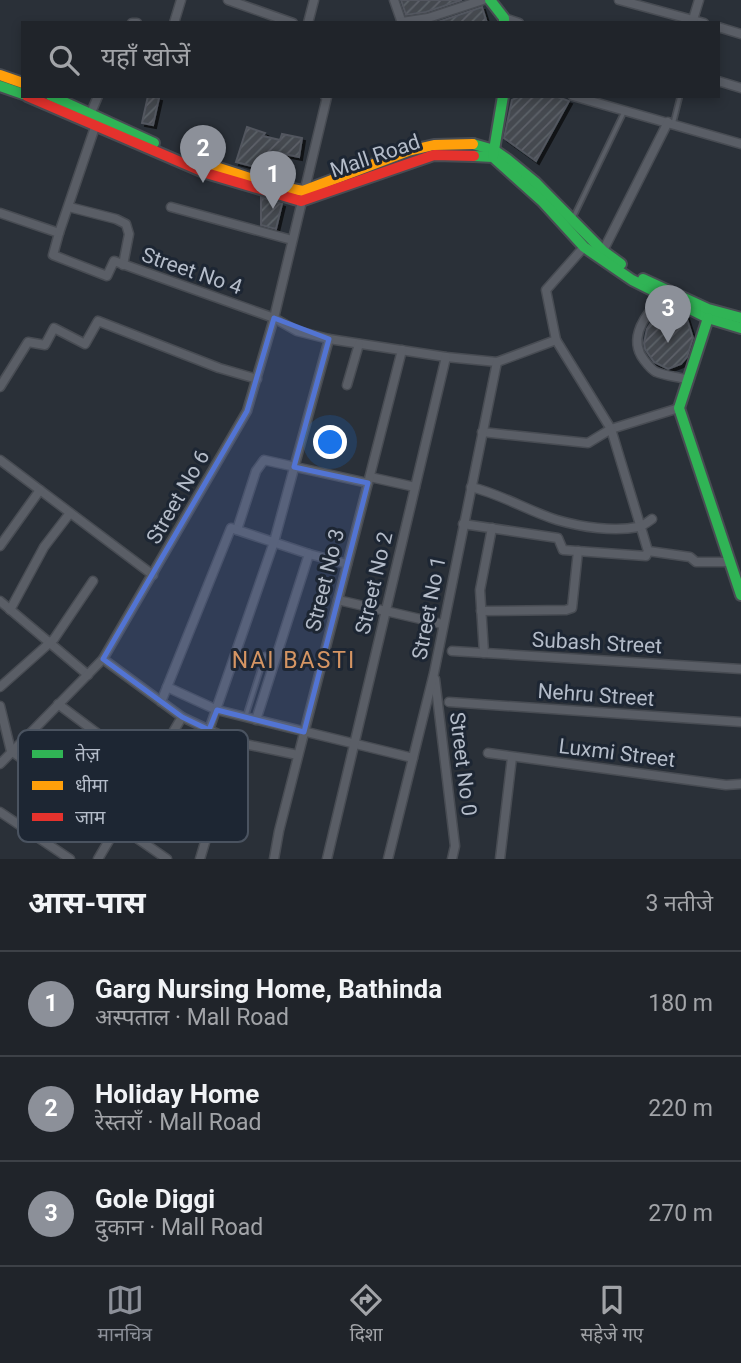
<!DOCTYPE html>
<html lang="hi">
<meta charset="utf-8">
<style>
body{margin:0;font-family:Roboto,"Noto Sans Devanagari",sans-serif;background:#2d3036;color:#f1f3f6}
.you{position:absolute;left:331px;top:443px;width:24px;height:24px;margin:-18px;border:5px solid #fff;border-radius:50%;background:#1a73e8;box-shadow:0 0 0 10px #1a73e833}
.badge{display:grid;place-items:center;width:46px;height:46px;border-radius:50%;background:#8c9099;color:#fff;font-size:23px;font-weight:700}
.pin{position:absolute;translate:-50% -58px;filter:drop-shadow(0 2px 4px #0008)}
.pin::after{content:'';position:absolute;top:37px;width:24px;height:21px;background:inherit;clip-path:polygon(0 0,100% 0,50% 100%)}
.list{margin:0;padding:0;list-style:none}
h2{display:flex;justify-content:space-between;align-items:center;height:91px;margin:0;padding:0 28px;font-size:30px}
h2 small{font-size:23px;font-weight:400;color:#a2a4a8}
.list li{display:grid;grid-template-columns:46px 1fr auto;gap:21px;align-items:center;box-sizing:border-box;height:105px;padding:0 28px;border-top:2px solid #3d4147}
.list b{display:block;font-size:26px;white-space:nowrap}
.list p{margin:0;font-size:23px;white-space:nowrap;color:#a2a4a8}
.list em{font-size:23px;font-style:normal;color:#a2a4a8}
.icon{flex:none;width:38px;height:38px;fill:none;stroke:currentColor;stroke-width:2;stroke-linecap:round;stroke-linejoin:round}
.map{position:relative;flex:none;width:741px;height:859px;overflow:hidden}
.search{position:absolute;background:#20242a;box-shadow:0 4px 10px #0003;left:21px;right:21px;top:21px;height:77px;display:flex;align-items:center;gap:18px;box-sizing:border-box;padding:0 24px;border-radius:0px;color:#a2a4a8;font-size:26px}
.sheet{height:406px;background:#20242a}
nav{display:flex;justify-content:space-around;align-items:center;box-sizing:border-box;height:98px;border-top:2px solid #3d4147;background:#20242a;font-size:19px;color:#a2a4a8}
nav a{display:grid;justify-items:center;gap:4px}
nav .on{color:#8c9099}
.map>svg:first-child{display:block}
.building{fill:url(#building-hatch);stroke:#52575f;stroke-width:2;filter:url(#shadow)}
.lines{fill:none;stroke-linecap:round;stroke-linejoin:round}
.lane-casing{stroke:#484c53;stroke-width:7}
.street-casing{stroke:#484c53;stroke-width:11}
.fast-casing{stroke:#484c53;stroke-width:14}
.slow-casing{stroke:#484c53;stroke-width:14}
.jam-casing{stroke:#484c53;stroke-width:14}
.lane{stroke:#5a5e66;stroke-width:3.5}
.street{stroke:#5a5e66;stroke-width:8}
.fast{stroke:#30b455;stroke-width:10}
.slow{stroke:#ff9f0a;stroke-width:10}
.jam{stroke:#e5322d;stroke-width:10}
.marked{fill:#5274d3;fill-opacity:0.2;stroke:#5274d3;stroke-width:5;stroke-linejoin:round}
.labels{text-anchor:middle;stroke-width:6;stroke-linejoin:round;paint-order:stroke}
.street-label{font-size:21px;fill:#b4bcc9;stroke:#1d2633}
.neighbourhood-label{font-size:23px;letter-spacing:2px;fill:#d59563;stroke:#1d2633}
.key{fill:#1d2633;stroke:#4a5360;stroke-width:2}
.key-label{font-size:19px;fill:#b4bcc9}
</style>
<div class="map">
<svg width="741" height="859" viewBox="0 0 741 859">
<defs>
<pattern id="building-hatch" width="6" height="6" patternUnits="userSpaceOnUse" patternTransform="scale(1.75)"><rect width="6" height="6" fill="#444950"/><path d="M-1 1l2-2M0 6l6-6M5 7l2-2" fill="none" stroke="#5d6168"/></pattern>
<filter id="shadow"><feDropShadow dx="3" dy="3" stdDeviation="0" flood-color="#0009"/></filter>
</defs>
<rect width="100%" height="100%" fill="#2a3038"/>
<g class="building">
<polygon points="401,0 462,0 426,12 406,15"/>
<polygon points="482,7 487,23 435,23"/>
<polygon points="148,96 159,98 153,125 142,123"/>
<polygon points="520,96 555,96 569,101 536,161 504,138 512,100"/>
<polygon points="247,127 265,133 263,136 280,140 282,134 302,138 299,157 274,152 270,171 236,162"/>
<polygon points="261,197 282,204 276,229 261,225"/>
<polygon points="667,310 686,316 693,338 687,357 681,364 668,369 654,362 645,349 644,343 647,329 656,315 659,311"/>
</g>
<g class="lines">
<g class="lane-casing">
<g id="lane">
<polyline points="673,124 680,96"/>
<polyline points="573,218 624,112"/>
<polyline points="246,715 265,655"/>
</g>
</g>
<g class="street-casing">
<g id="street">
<polyline points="228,0 293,23"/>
<polyline points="394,0 402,23"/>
<polyline points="619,0 704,23"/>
<polyline points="504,18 519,23"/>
<polyline points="402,22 428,18 483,0"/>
<polyline points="132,23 137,23"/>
<polyline points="174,23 181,0"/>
<polyline points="308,23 314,0"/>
<polyline points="692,23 699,0"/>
<polyline points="718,27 741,34"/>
<polyline points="718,81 741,88"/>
<polyline points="573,96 741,144"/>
<polyline points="90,115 98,96"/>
<polyline points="69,207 116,219 126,224 129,234 123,265"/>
<polyline points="171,207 292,240"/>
<polyline points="0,213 59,233 53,255 107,276 114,261 274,318 297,331 329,339 446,357 497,362 556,340"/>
<polyline points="59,233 95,127"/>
<polyline points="584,247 546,290 556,340 611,429 679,408"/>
<polyline points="601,255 668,122"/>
<path d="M663,297C646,313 627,338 644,360C647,364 652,370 656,372C666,376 679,377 689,380"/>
<polyline points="347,385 359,344"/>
<polyline points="0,387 28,342 45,345 54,328 85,344 98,321 219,368 257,379"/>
<polyline points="482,432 588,443 611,429 648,551"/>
<polyline points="0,460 153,575"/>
<polyline points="370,477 415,487"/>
<path d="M471,487C501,494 528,511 557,520C581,527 614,532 638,527C643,526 648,522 652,519"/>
<polyline points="463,524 558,538 563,550 646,556 648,551 690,557 696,562 730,562"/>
<polyline points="237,530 256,471 264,460 368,483"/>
<polyline points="0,546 40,490"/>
<polyline points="338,600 442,624"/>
<polyline points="0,601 88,675"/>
<polyline points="10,610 44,547 70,513"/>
<polyline points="481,611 566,610 572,608 578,551"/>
<polyline points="452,651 741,669"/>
<polyline points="484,653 480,590 492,528"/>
<polyline points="435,679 455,846 452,859"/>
<polyline points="0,687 54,639 93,581"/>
<polyline points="167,687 217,710 413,758"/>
<polyline points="161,702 231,528 309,554 347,564"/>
<polyline points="449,702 741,722"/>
<polyline points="58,704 149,772 214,810"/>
<polyline points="0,706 11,751 167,859"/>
<polyline points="182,717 235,742"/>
<polyline points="256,720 309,554"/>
<polyline points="209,730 274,542 329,339"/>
<polyline points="488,753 726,785 741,784"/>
<polyline points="0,764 103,659 247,411 274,318 327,97 325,96"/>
<polyline points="0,812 70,859"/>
<polyline points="98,859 182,717 103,659"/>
<polyline points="200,859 235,742 298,755"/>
<polyline points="274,859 279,831 402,350"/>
<polyline points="327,859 446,357"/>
<polyline points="388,859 434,673 497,362"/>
<polyline points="500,859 512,757"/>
</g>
</g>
<g class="fast-casing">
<g id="fast">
<polyline points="490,0 504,18 504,23"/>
<polyline points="0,86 23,94"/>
<polyline points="51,96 154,143"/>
<polyline points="473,144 494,150 507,159 535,182 603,251 621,264"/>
<polyline points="474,156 493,157 542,201 584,247 632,280 708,318 741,328"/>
<polyline points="493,156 503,96"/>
<polyline points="643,279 708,309 741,318"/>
<polyline points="708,318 679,408 741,595"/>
</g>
</g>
<g class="slow-casing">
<g id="slow">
<polyline points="0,75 23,83"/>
<polyline points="188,158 271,185 303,191 408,151 434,145 473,144"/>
</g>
</g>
<g class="jam-casing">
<polyline id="jam" points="27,96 206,173 301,201 434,155 474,156"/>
</g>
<use href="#lane" class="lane"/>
<use href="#street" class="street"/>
<use href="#fast" class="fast"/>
<use href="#slow" class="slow"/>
<use href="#jam" class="jam"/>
</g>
<path class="marked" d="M274,318L329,339L294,467L368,483L304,732L217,710L209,730L182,717L103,659L247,411Z"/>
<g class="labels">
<g class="street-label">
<text transform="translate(375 156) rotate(-19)" y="7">Mall Road</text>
<text transform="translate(192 271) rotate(19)" y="7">Street No 4</text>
<text transform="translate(178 497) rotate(-60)" y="7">Street No 6</text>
<text transform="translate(325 580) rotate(-76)" y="7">Street No 3</text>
<text transform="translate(374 583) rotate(-77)" y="7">Street No 2</text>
<text transform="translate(429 608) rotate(-79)" y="7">Street No 1</text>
<text transform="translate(597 643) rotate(3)" y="7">Subash Street</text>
<text transform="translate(596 695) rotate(4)" y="7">Nehru Street</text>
<text transform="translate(617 753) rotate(7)" y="7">Luxmi Street</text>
<text transform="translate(463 764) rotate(83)" y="7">Street No 0</text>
</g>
<g class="neighbourhood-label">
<text x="294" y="668">NAI BASTI</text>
</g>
</g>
<rect x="18" y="730" width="230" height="112" rx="10" class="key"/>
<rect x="32" y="750" width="31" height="8" fill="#30b455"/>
<rect x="32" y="781" width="31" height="9" fill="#ff9f0a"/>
<rect x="32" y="813" width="31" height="8" fill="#e5322d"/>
<g class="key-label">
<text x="75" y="761">तेज़</text>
<text x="75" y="792">धीमा</text>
<text x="75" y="824">जाम</text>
</g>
</svg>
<div class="you"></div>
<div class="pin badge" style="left:273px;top:209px">1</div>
<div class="pin badge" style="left:203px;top:183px">2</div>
<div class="pin badge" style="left:668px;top:343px">3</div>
<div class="search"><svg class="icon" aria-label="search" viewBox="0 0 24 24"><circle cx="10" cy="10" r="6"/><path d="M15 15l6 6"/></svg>यहाँ खोजें</div>
</div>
<section class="sheet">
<h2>आस-पास<small>3 नतीजे</small></h2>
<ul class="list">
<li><span class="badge">1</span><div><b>Garg Nursing Home, Bathinda</b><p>अस्पताल · Mall Road</p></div><em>180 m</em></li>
<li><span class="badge">2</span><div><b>Holiday Home</b><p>रेस्तराँ · Mall Road</p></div><em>220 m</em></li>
<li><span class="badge">3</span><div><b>Gole Diggi</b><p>दुकान · Mall Road</p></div><em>270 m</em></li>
</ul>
</section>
<nav>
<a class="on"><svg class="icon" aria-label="map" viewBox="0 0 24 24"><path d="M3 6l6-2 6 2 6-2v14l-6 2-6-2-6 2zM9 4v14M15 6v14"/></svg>मानचित्र</a>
<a><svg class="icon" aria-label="directions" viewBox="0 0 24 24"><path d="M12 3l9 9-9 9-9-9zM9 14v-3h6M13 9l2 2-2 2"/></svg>दिशा</a>
<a><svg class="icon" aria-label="saved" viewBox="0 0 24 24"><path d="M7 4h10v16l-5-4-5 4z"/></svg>सहेजे गए</a>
</nav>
